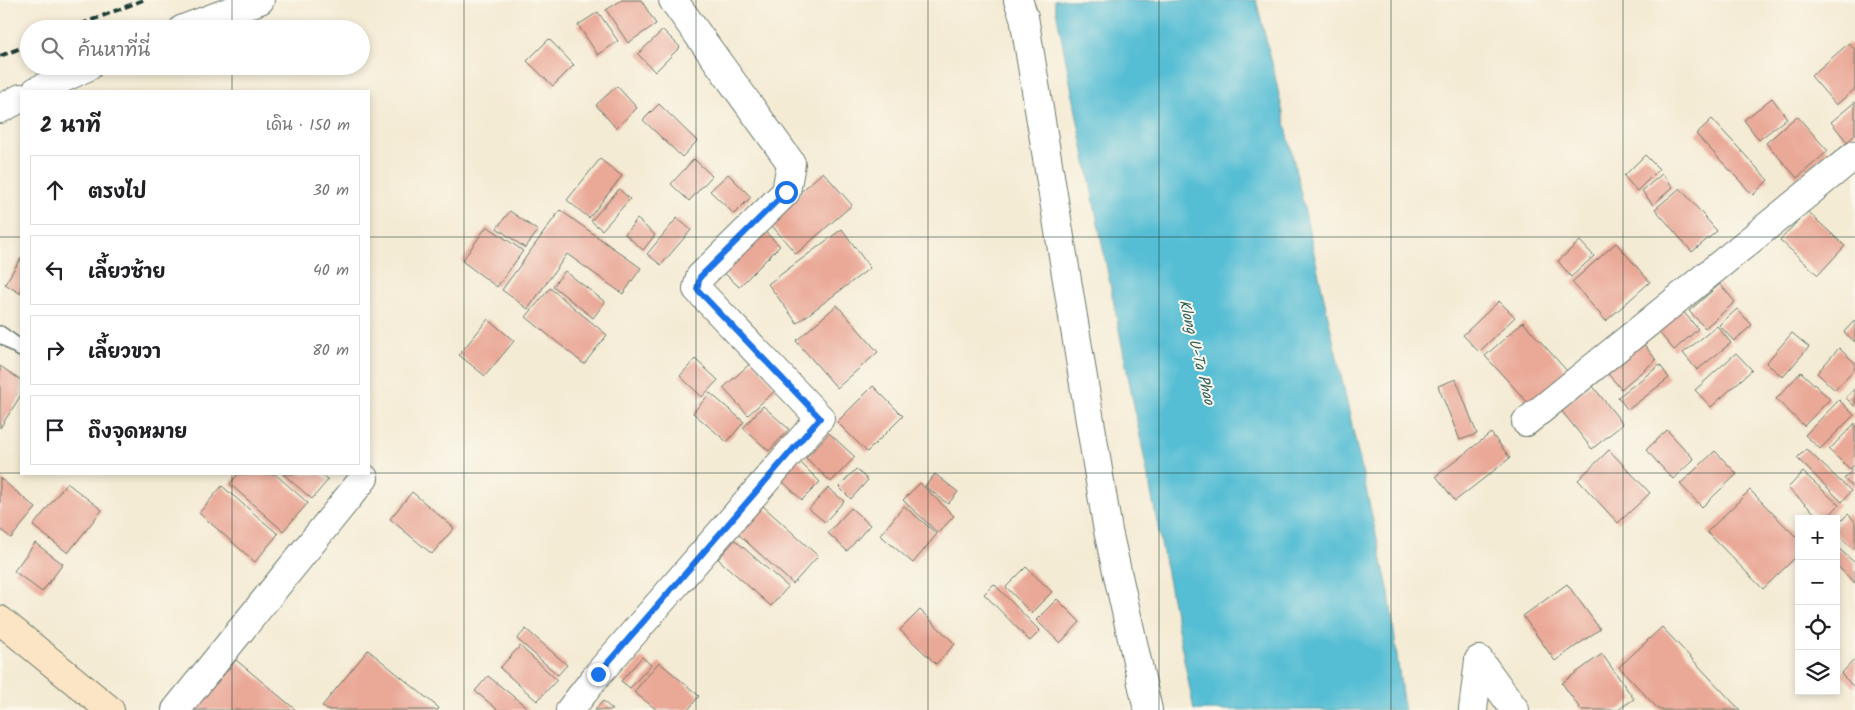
<!DOCTYPE html>
<html lang="th">
<meta charset="utf-8">
<style>
body{margin:0;font-family:Kalam,"Playpen Sans Thai",sans-serif;background:#f6f6f6;color:#202124}
.controls{position:absolute;right:15px;bottom:15px;display:grid;overflow:hidden;border-radius:0px;box-shadow:0 2px 8px #0003}
.controls button{width:45px;height:45px;display:grid;place-items:center;padding:0;border:0;border-bottom:1px solid #e0e0e0;background:#fff;color:#202124;font:25px sans-serif}
.stop{position:absolute;width:15px;height:15px;margin:-11px;border:4px solid #1a73e8;border-radius:50%;background:#fff}
.stop.end{background:#1a73e8;border-color:#fff;box-shadow:0 1px 5px #0008}
.list{margin:0;padding:0;list-style:none}
h2{display:flex;justify-content:space-between;align-items:center;height:65px;margin:0;padding:0 20px;font-size:21px}
h2 small{font-size:16px;font-weight:400;color:#757577}
.list li{display:grid;grid-template-columns:32px 1fr auto;gap:15px;align-items:center;box-sizing:border-box;height:70px;margin:0 10px 10px;padding:0 10px;border:1px solid #e0e0e0;border-radius:0px}
.list b{display:block;font-size:19px;white-space:nowrap}
.list em{font-size:16px;font-style:normal;color:#757577}
.icon{flex:none;width:28px;height:28px;fill:none;stroke:currentColor;stroke-width:2;stroke-linecap:round;stroke-linejoin:round}
.map{position:relative;flex:none;width:1855px;height:710px;overflow:hidden}
.search{position:absolute;background:#fff;box-shadow:0 2px 8px #0003;left:20px;top:20px;width:350px;height:55px;display:flex;align-items:center;gap:12px;box-sizing:border-box;padding:0 18px;border-radius:28px;color:#757577;font-size:19px}
.panel{position:absolute;background:#fff;box-shadow:0 2px 8px #0003;left:20px;top:90px;width:350px;height:385px;border-radius:0px}
.map>svg:first-child{display:block}
.water{fill:#57bed4;stroke:#3b7e84}
.building{fill:#eaa897}
.lines{fill:none;stroke-linecap:round;stroke-linejoin:round}
.lane-casing{stroke:#6a7a6c;stroke-width:18}
.street-casing{stroke:#6a7a6c;stroke-width:30}
.secondary-casing{stroke:#6a7a6c;stroke-width:30}
.lane{stroke:#fff;stroke-width:15}
.street{stroke:#fff;stroke-width:28}
.secondary{stroke:#fce5c4;stroke-width:28}
.rail{stroke:#1f3d34;stroke-width:4;stroke-dasharray:8 4;stroke-linecap:butt}
.route{stroke:#1a73e8;stroke-width:6}
.grid{fill:none;stroke:#1f3d34;stroke-width:1;stroke-opacity:0.55}
.labels{text-anchor:middle;stroke-width:4;stroke-linejoin:round;paint-order:stroke}
.water-label{font-size:15px;font-style:italic;fill:#2d5d5c;stroke:#fbf7ec}
</style>
<div class="map">
<svg width="1855" height="710" viewBox="0 0 1855 710">
<rect width="100%" height="100%" fill="#fbf7ec"/>
<filter id="ink" filterUnits="userSpaceOnUse"><feTurbulence type="fractalNoise" baseFrequency=".02" numOctaves="2"/><feDisplacementMap in="SourceGraphic" scale="10" xChannelSelector="R" yChannelSelector="G"/><feConvolveMatrix kernelMatrix="1 2 1 2 8 2 1 2 1" color-interpolation-filters="sRGB"/></filter>
<filter id="wash" filterUnits="userSpaceOnUse"><feTurbulence type="fractalNoise" baseFrequency=".0096" numOctaves="4" result="noise"/><feDisplacementMap in="SourceGraphic" scale="20" xChannelSelector="R" yChannelSelector="G"/><feGaussianBlur stdDeviation="1.12" result="paint"/><feColorMatrix in="noise" values="0 0 0 0 0 0 0 0 0 0 0 0 0 0 0 0 0 1.4 0 .05"/><feComposite in="paint" operator="in"/></filter>
<g filter="url(#wash)">
<rect width="100%" height="100%" fill="#f4ebd4"/>
<polygon class="water" points="1054,0 1256,0 1272,63 1389,593 1404,710 1194,710"/>
<g id="blocks">
<g class="building">
<polygon points="622,0 641,0 656,24 628,43 606,10"/>
<polygon points="598,12 618,41 598,55 578,25"/>
<polygon points="663,30 680,47 655,72 638,54"/>
<polygon points="549,39 574,65 553,86 527,61"/>
<polygon points="1849,43 1855,50 1855,89 1836,105 1811,76"/>
<polygon points="617,86 637,108 616,128 596,105"/>
<polygon points="1772,98 1787,118 1759,140 1744,120"/>
<polygon points="1855,102 1855,135 1847,142 1831,122"/>
<polygon points="659,104 697,141 682,157 643,120"/>
<polygon points="1797,116 1828,151 1797,178 1766,143"/>
<polygon points="1712,119 1768,180 1753,195 1696,134"/>
<polygon points="1645,155 1659,169 1637,191 1624,176"/>
<polygon points="600,159 622,176 589,218 567,200"/>
<polygon points="694,159 712,176 689,201 671,184"/>
<polygon points="823,172 852,205 796,254 768,221"/>
<polygon points="728,174 751,197 734,214 710,191"/>
<polygon points="1662,174 1673,187 1653,205 1642,191"/>
<polygon points="1680,188 1717,231 1692,252 1655,209"/>
<polygon points="619,189 630,199 602,230 591,221"/>
<polygon points="560,210 641,268 623,294 567,254 528,309 502,290"/>
<polygon points="510,211 538,231 525,248 497,228"/>
<polygon points="1807,211 1845,246 1818,275 1780,240"/>
<polygon points="677,218 691,230 661,265 647,254"/>
<polygon points="637,219 655,235 643,250 625,234"/>
<polygon points="752,219 780,246 739,287 711,260"/>
<polygon points="487,226 523,251 497,287 462,261"/>
<polygon points="842,229 870,268 797,323 768,284"/>
<polygon points="1580,241 1594,256 1571,277 1558,261"/>
<polygon points="1616,243 1650,282 1606,321 1572,282"/>
<polygon points="21,258 21,294 5,284"/>
<polygon points="565,271 605,302 593,318 553,286"/>
<polygon points="1720,284 1735,302 1705,328 1689,311"/>
<polygon points="550,288 607,335 584,364 526,317"/>
<polygon points="1499,301 1515,317 1479,352 1463,335"/>
<polygon points="837,305 878,352 837,388 796,341"/>
<polygon points="1681,309 1698,329 1674,350 1656,329"/>
<polygon points="1737,309 1752,325 1734,341 1719,325"/>
<polygon points="488,319 514,341 485,376 459,355"/>
<polygon points="1855,320 1855,342 1844,332"/>
<polygon points="1523,322 1568,372 1530,405 1485,356"/>
<polygon points="1717,326 1731,343 1697,370 1683,353"/>
<polygon points="1792,333 1809,347 1783,377 1766,363"/>
<polygon points="1640,339 1656,360 1621,389 1604,369"/>
<polygon points="1839,348 1855,363 1855,368 1835,390 1817,373"/>
<polygon points="1736,353 1752,370 1711,407 1695,390"/>
<polygon points="695,359 718,380 702,397 680,376"/>
<polygon points="753,361 777,389 748,415 723,388"/>
<polygon points="1660,365 1669,378 1628,410 1618,397"/>
<polygon points="0,366 21,380 21,395 0,428"/>
<polygon points="1801,372 1830,399 1804,426 1776,399"/>
<polygon points="1456,379 1477,434 1460,440 1438,386"/>
<polygon points="1591,384 1623,424 1592,449 1560,409"/>
<polygon points="873,386 903,416 867,452 837,422"/>
<polygon points="1855,388 1855,407 1846,398"/>
<polygon points="710,393 744,422 727,442 693,413"/>
<polygon points="1839,400 1854,415 1820,449 1805,435"/>
<polygon points="763,406 789,429 769,451 743,428"/>
<polygon points="1855,423 1855,464 1850,469 1829,450"/>
<polygon points="1667,430 1694,459 1673,479 1646,450"/>
<polygon points="829,433 855,457 831,482 806,458"/>
<polygon points="1491,433 1510,458 1455,501 1436,476"/>
<polygon points="1806,449 1851,491 1842,502 1797,458"/>
<polygon points="1609,450 1650,493 1618,523 1578,480"/>
<polygon points="1715,451 1737,474 1702,507 1680,484"/>
<polygon points="797,459 820,482 802,500 779,478"/>
<polygon points="1855,467 1855,489 1844,479"/>
<polygon points="856,469 868,480 851,499 839,487"/>
<polygon points="1803,472 1839,505 1826,519 1821,519 1788,488"/>
<polygon points="238,474 275,474 308,503 283,531 230,484"/>
<polygon points="283,474 321,474 328,480 312,499"/>
<polygon points="935,474 958,492 948,504 925,486"/>
<polygon points="0,478 36,508 11,538 0,529"/>
<polygon points="67,483 102,510 68,553 33,526"/>
<polygon points="920,483 954,516 938,533 903,500"/>
<polygon points="222,486 278,534 255,562 199,513"/>
<polygon points="828,488 844,501 825,522 809,509"/>
<polygon points="1750,490 1799,540 1799,554 1763,589 1707,532"/>
<polygon points="412,492 454,528 432,554 390,519"/>
<polygon points="763,506 818,556 793,584 738,534"/>
<polygon points="904,506 937,534 913,563 880,535"/>
<polygon points="851,508 870,525 847,551 828,533"/>
<polygon points="1848,514 1855,521 1855,546 1853,549 1836,533 1836,526"/>
<polygon points="735,540 788,587 771,606 718,559"/>
<polygon points="35,543 63,564 42,592 14,571"/>
<polygon points="1836,546 1855,563 1855,583 1836,565"/>
<polygon points="1026,567 1052,592 1031,613 1006,587"/>
<polygon points="994,584 1040,631 1030,641 984,594"/>
<polygon points="1567,584 1600,629 1555,661 1523,616"/>
<polygon points="1057,599 1080,622 1060,643 1036,620"/>
<polygon points="920,610 955,644 936,664 900,630"/>
<polygon points="1662,627 1740,710 1659,710 1619,667"/>
<polygon points="526,629 567,665 558,675 517,639"/>
<polygon points="520,646 557,680 537,701 500,668"/>
<polygon points="368,650 439,708 438,710 327,710 322,706"/>
<polygon points="1602,654 1634,699 1618,710 1581,710 1562,683"/>
<polygon points="642,657 651,665 630,688 621,681"/>
<polygon points="1855,659 1855,688 1841,674"/>
<polygon points="236,660 296,710 194,710"/>
<polygon points="659,662 699,696 688,710 657,710 634,692"/>
<polygon points="488,676 530,710 498,710 475,691"/>
<polygon points="603,701 613,710 595,710"/>
</g>
</g>
</g>
<g filter="url(#ink)">
<use href="#blocks" fill-opacity="0" stroke="#6a7a6c" stroke-width="1"/>
<g class="lines">
<g class="lane-casing">
<polyline id="lane" points="0,334 21,349"/>
</g>
<g class="street-casing">
<g id="street">
<polyline points="1018,0 1024,17 1108,531 1148,710"/>
<polyline points="183,29 260,0"/>
<polyline points="36,91 89,66"/>
<polyline points="0,109 21,98"/>
<polyline points="1526,422 1855,155"/>
<polyline points="1479,660 1515,710"/>
<polyline points="176,710 364,478"/>
<polyline points="570,710 598,674 820,418 697,289 700,277 786,192 791,163 673,0"/>
<polyline points="1473,710 1479,660"/>
</g>
</g>
<g class="secondary-casing">
<polyline id="secondary" points="0,620 110,710"/>
</g>
<use href="#lane" class="lane"/>
<use href="#street" class="street"/>
<use href="#secondary" class="secondary"/>
<g class="rail">
<polyline points="69,29 143,0"/>
<polyline points="0,56 29,45"/>
</g>
</g>
</g>
<g class="lines" filter="url(#ink)">
<polyline class="route" points="598,674 820,418 697,289 700,277 786,192"/>
</g>
<path class="grid" d="M232,0V29M464,0V710M696,0V710M928,0V710M1159,0V710M1391,0V710M1623,0V710M232,66V91M0,237H21M369,237H1855M0,473H21M369,473H1855M232,474V710"/>
<g class="labels">
<g class="water-label">
<text transform="translate(1197 352) rotate(76)" y="5">Klong U-Ta Phao</text>
</g>
</g>
</svg>
<div class="controls">
<button>+</button>
<button>−</button>
<button><svg class="icon" aria-label="locate" viewBox="0 0 24 24"><circle cx="12" cy="12" r="6"/><path d="M12 2v4M12 18v4M2 12h4M18 12h4"/></svg></button>
<button><svg class="icon" aria-label="layers" viewBox="0 0 24 24"><path d="M12 4l9 5-9 5-9-5zM3 14l9 5 9-5"/></svg></button>
</div>
<div class="stop" style="left:786px;top:192px"></div>
<div class="stop end" style="left:598px;top:674px"></div>
<div class="search"><svg class="icon" aria-label="search" viewBox="0 0 24 24"><circle cx="10" cy="10" r="6"/><path d="M15 15l6 6"/></svg>ค้นหาที่นี่</div>
<section class="panel">
<h2>2 นาที<small>เดิน · 150 m</small></h2>
<ul class="list">
<li><svg class="icon" aria-label="ahead" viewBox="0 0 24 24"><path d="M12 20V5M6 11l6-6 6 6"/></svg><div><b>ตรงไป</b></div><em>30 m</em></li>
<li><svg class="icon" aria-label="left" viewBox="0 0 24 24"><path d="M17 20v-9H6M10 6l-5 5 5 5"/></svg><div><b>เลี้ยวซ้าย</b></div><em>40 m</em></li>
<li><svg class="icon" aria-label="right" viewBox="0 0 24 24"><path d="M7 20v-9h11M14 6l5 5-5 5"/></svg><div><b>เลี้ยวขวา</b></div><em>80 m</em></li>
<li><svg class="icon" aria-label="arrive" viewBox="0 0 24 24"><path d="M6 21V4h12l-3 4 3 4H6"/></svg><div><b>ถึงจุดหมาย</b></div></li>
</ul>
</section>
</div>
